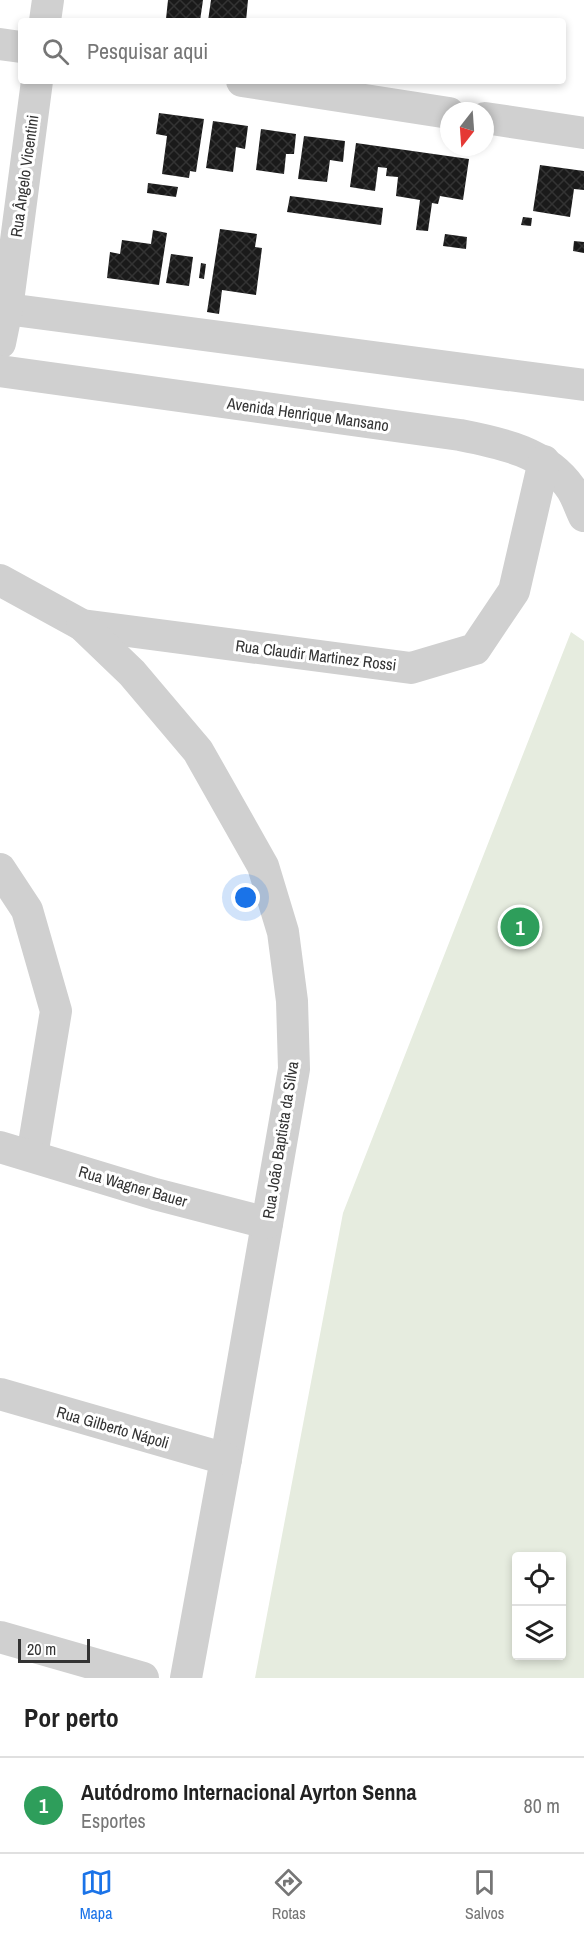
<!DOCTYPE html>
<html lang="pt">
<meta charset="utf-8">
<style>
body{margin:0;font-family:"Archivo Narrow",sans-serif;background:#f2f2f2;color:#222}
.controls{position:absolute;right:18px;bottom:18px;display:grid;overflow:hidden;border-radius:6px;box-shadow:0 3px 9px #0003}
.controls button{width:54px;height:54px;display:grid;place-items:center;padding:0;border:0;border-bottom:2px solid #e0e0e0;background:#fff;color:#222;font:30px sans-serif}
.compass{position:absolute;left:440px;top:102px;width:54px;height:54px;border-radius:50%;background:#fff;box-shadow:0 3px 9px #0003;rotate:197deg}
.scale{position:absolute;left:18px;bottom:15px;width:72px;box-sizing:border-box;padding-left:6px;border:3px solid #333;border-top:0;font-size:16px;line-height:21px;white-space:nowrap;color:#333;-webkit-text-stroke:4px #fff;paint-order:stroke}
.you{position:absolute;left:246px;top:898px;width:21px;height:21px;margin:-15px;border:4px solid #fff;border-radius:50%;background:#1a73e8;box-shadow:0 0 0 9px #1a73e833}
.badge{display:grid;place-items:center;width:39px;height:39px;border-radius:50%;background:#1a73e8;color:#fff;font-size:20px;font-weight:700}
.pin{position:absolute;translate:-50% -50%;border:3px solid #fff;box-shadow:0 2px 6px #0006}
.list{margin:0;padding:0;list-style:none}
h2{display:flex;justify-content:space-between;align-items:center;height:78px;margin:0;padding:0 24px;font-size:26px}
h2 small{font-size:20px;font-weight:400;color:#767676}
.list li{display:grid;grid-template-columns:39px 1fr auto;gap:18px;align-items:center;box-sizing:border-box;height:96px;padding:0 24px;border-top:2px solid #e0e0e0}
.list b{display:block;font-size:22px;white-space:nowrap}
.list p{margin:0;font-size:20px;white-space:nowrap;color:#767676}
.list em{font-size:20px;font-style:normal;color:#767676}
.icon{flex:none;width:33px;height:33px;fill:none;stroke:currentColor;stroke-width:2;stroke-linecap:round;stroke-linejoin:round}
.map{position:relative;flex:none;width:584px;height:1678px;overflow:hidden}
.search{position:absolute;background:#fff;box-shadow:0 3px 9px #0003;left:18px;right:18px;top:18px;height:66px;display:flex;align-items:center;gap:15px;box-sizing:border-box;padding:0 21px;border-radius:6px;color:#767676;font-size:22px}
.sheet{height:174px;background:#fff}
nav{display:flex;justify-content:space-around;align-items:center;box-sizing:border-box;height:84px;border-top:2px solid #e0e0e0;background:#fff;font-size:16px;color:#767676}
nav a{display:grid;justify-items:center;gap:3px}
nav .on{color:#1a73e8}
.map>svg:first-child{display:block}
.garden{fill:#e6ecdf;fill-rule:evenodd}
.building{fill:url(#building-cross-hatch)}
.lines{fill:none;stroke-linecap:round;stroke-linejoin:round}
.minor{stroke:#d0d0d0;stroke-width:32}
.labels{text-anchor:middle;stroke-width:6;stroke-linejoin:round;paint-order:stroke}
.street-label{font-size:16px;fill:#333;stroke:#fff}
</style>
<div class="map">
<svg width="584" height="1678" viewBox="0 0 584 1678">
<defs>
<pattern id="building-cross-hatch" width="8" height="8" patternUnits="userSpaceOnUse" patternTransform="scale(1.5)"><rect width="8" height="8" fill="#1a1a1a"/><path d="M0 0l8 8M0 8l8-8" fill="none" stroke="#333"/></pattern>
</defs>
<rect width="100%" height="100%" fill="#fff"/>
<path class="garden" d="M571,632L584,641V1678H255L343,1213ZM516,1556H562V1656H516Z"/>
<g class="building">
<polygon points="168,0 203,0 200,21 166,19"/>
<polygon points="211,0 248,0 246,21 208,21"/>
<polygon points="159,113 204,119 196,172 190,171 189,178 162,174 167,136 156,134"/>
<polygon points="213,121 248,126 245,149 236,147 233,172 206,168"/>
<polygon points="261,129 296,134 294,154 286,154 284,174 256,170"/>
<polygon points="304,136 345,141 343,162 330,160 327,182 298,179"/>
<polygon points="356,143 469,159 463,200 440,196 438,204 432,203 428,231 416,230 420,200 396,196 398,177 386,176 387,168 378,167 375,191 350,187"/>
<polygon points="540,165 584,171 584,190 574,189 570,217 533,211"/>
<polygon points="148,183 178,187 176,197 147,193"/>
<polygon points="290,196 383,208 381,225 287,212"/>
<polygon points="523,217 532,218 531,226 521,225"/>
<polygon points="220,229 257,234 255,247 262,248 256,295 222,290 219,314 207,312"/>
<polygon points="153,230 167,233 159,285 107,278 110,252 120,254 122,240 151,244"/>
<polygon points="445,234 467,237 466,249 443,246"/>
<polygon points="574,241 584,242 584,253 573,251"/>
<polygon points="171,254 193,257 189,286 166,283"/>
<polygon points="201,263 206,264 204,279 199,278"/>
</g>
<g class="lines">
<g class="minor">
<polyline points="45,21 48,0"/>
<polyline points="0,44 21,47"/>
<polyline points="242,81 449,113"/>
<polyline points="485,118 584,133"/>
<polyline points="0,308 584,385"/>
<polyline points="0,343 7,309 37,81"/>
<path d="M0,371L460,435C501,443 547,452 572,490C577,498 580,508 584,516"/>
<polyline points="0,580 82,625 411,668 475,649 514,591 544,461"/>
<polyline points="82,625 132,673 198,751 263,866 283,932 292,1001 294,1069 226,1459 186,1678"/>
<polyline points="0,869 27,910 56,1011 32,1156"/>
<polyline points="0,1147 155,1194 267,1223"/>
<polyline points="0,1394 226,1459"/>
<polyline points="0,1637 143,1678"/>
</g>
</g>
<g class="labels">
<g class="street-label">
<text transform="translate(24 176) rotate(-82)" y="6">Rua Ângelo Vicentini</text>
<text transform="translate(308 414) rotate(8)" y="6">Avenida Henrique Mansano</text>
<text transform="translate(316 655) rotate(7)" y="6">Rua Claudir Martinez Rossi</text>
<text transform="translate(280 1140) rotate(-81)" y="6">Rua João Baptista da Silva</text>
<text transform="translate(133 1186) rotate(16)" y="6">Rua Wagner Bauer</text>
<text transform="translate(113 1427) rotate(16)" y="6">Rua Gilberto Nápoli</text>
</g>
</g>
</svg>
<div class="controls">
<button><svg class="icon" aria-label="locate" viewBox="0 0 24 24"><circle cx="12" cy="12" r="6"/><path d="M12 2v4M12 18v4M2 12h4M18 12h4"/></svg></button>
<button><svg class="icon" aria-label="layers" viewBox="0 0 24 24"><path d="M12 4l9 5-9 5-9-5zM3 14l9 5 9-5"/></svg></button>
</div>
<svg class="compass" viewBox="-18 -18 36 36"><path d="M0-13l5 13h-10z" fill="#e53935"/><path d="M0 13l5-13h-10z" fill="#767676"/></svg>
<div class="scale">20 m</div>
<div class="you"></div>
<div class="pin badge" style="left:520px;top:927px;background:#2e9e5b">1</div>
<div class="search"><svg class="icon" aria-label="search" viewBox="0 0 24 24"><circle cx="10" cy="10" r="6"/><path d="M15 15l6 6"/></svg>Pesquisar aqui</div>
</div>
<section class="sheet">
<h2>Por perto<small></small></h2>
<ul class="list">
<li><span class="badge" style="background:#2e9e5b">1</span><div><b>Autódromo Internacional Ayrton Senna</b><p>Esportes</p></div><em>80 m</em></li>
</ul>
</section>
<nav>
<a class="on"><svg class="icon" aria-label="map" viewBox="0 0 24 24"><path d="M3 6l6-2 6 2 6-2v14l-6 2-6-2-6 2zM9 4v14M15 6v14"/></svg>Mapa</a>
<a><svg class="icon" aria-label="directions" viewBox="0 0 24 24"><path d="M12 3l9 9-9 9-9-9zM9 14v-3h6M13 9l2 2-2 2"/></svg>Rotas</a>
<a><svg class="icon" aria-label="saved" viewBox="0 0 24 24"><path d="M7 4h10v16l-5-4-5 4z"/></svg>Salvos</a>
</nav>
